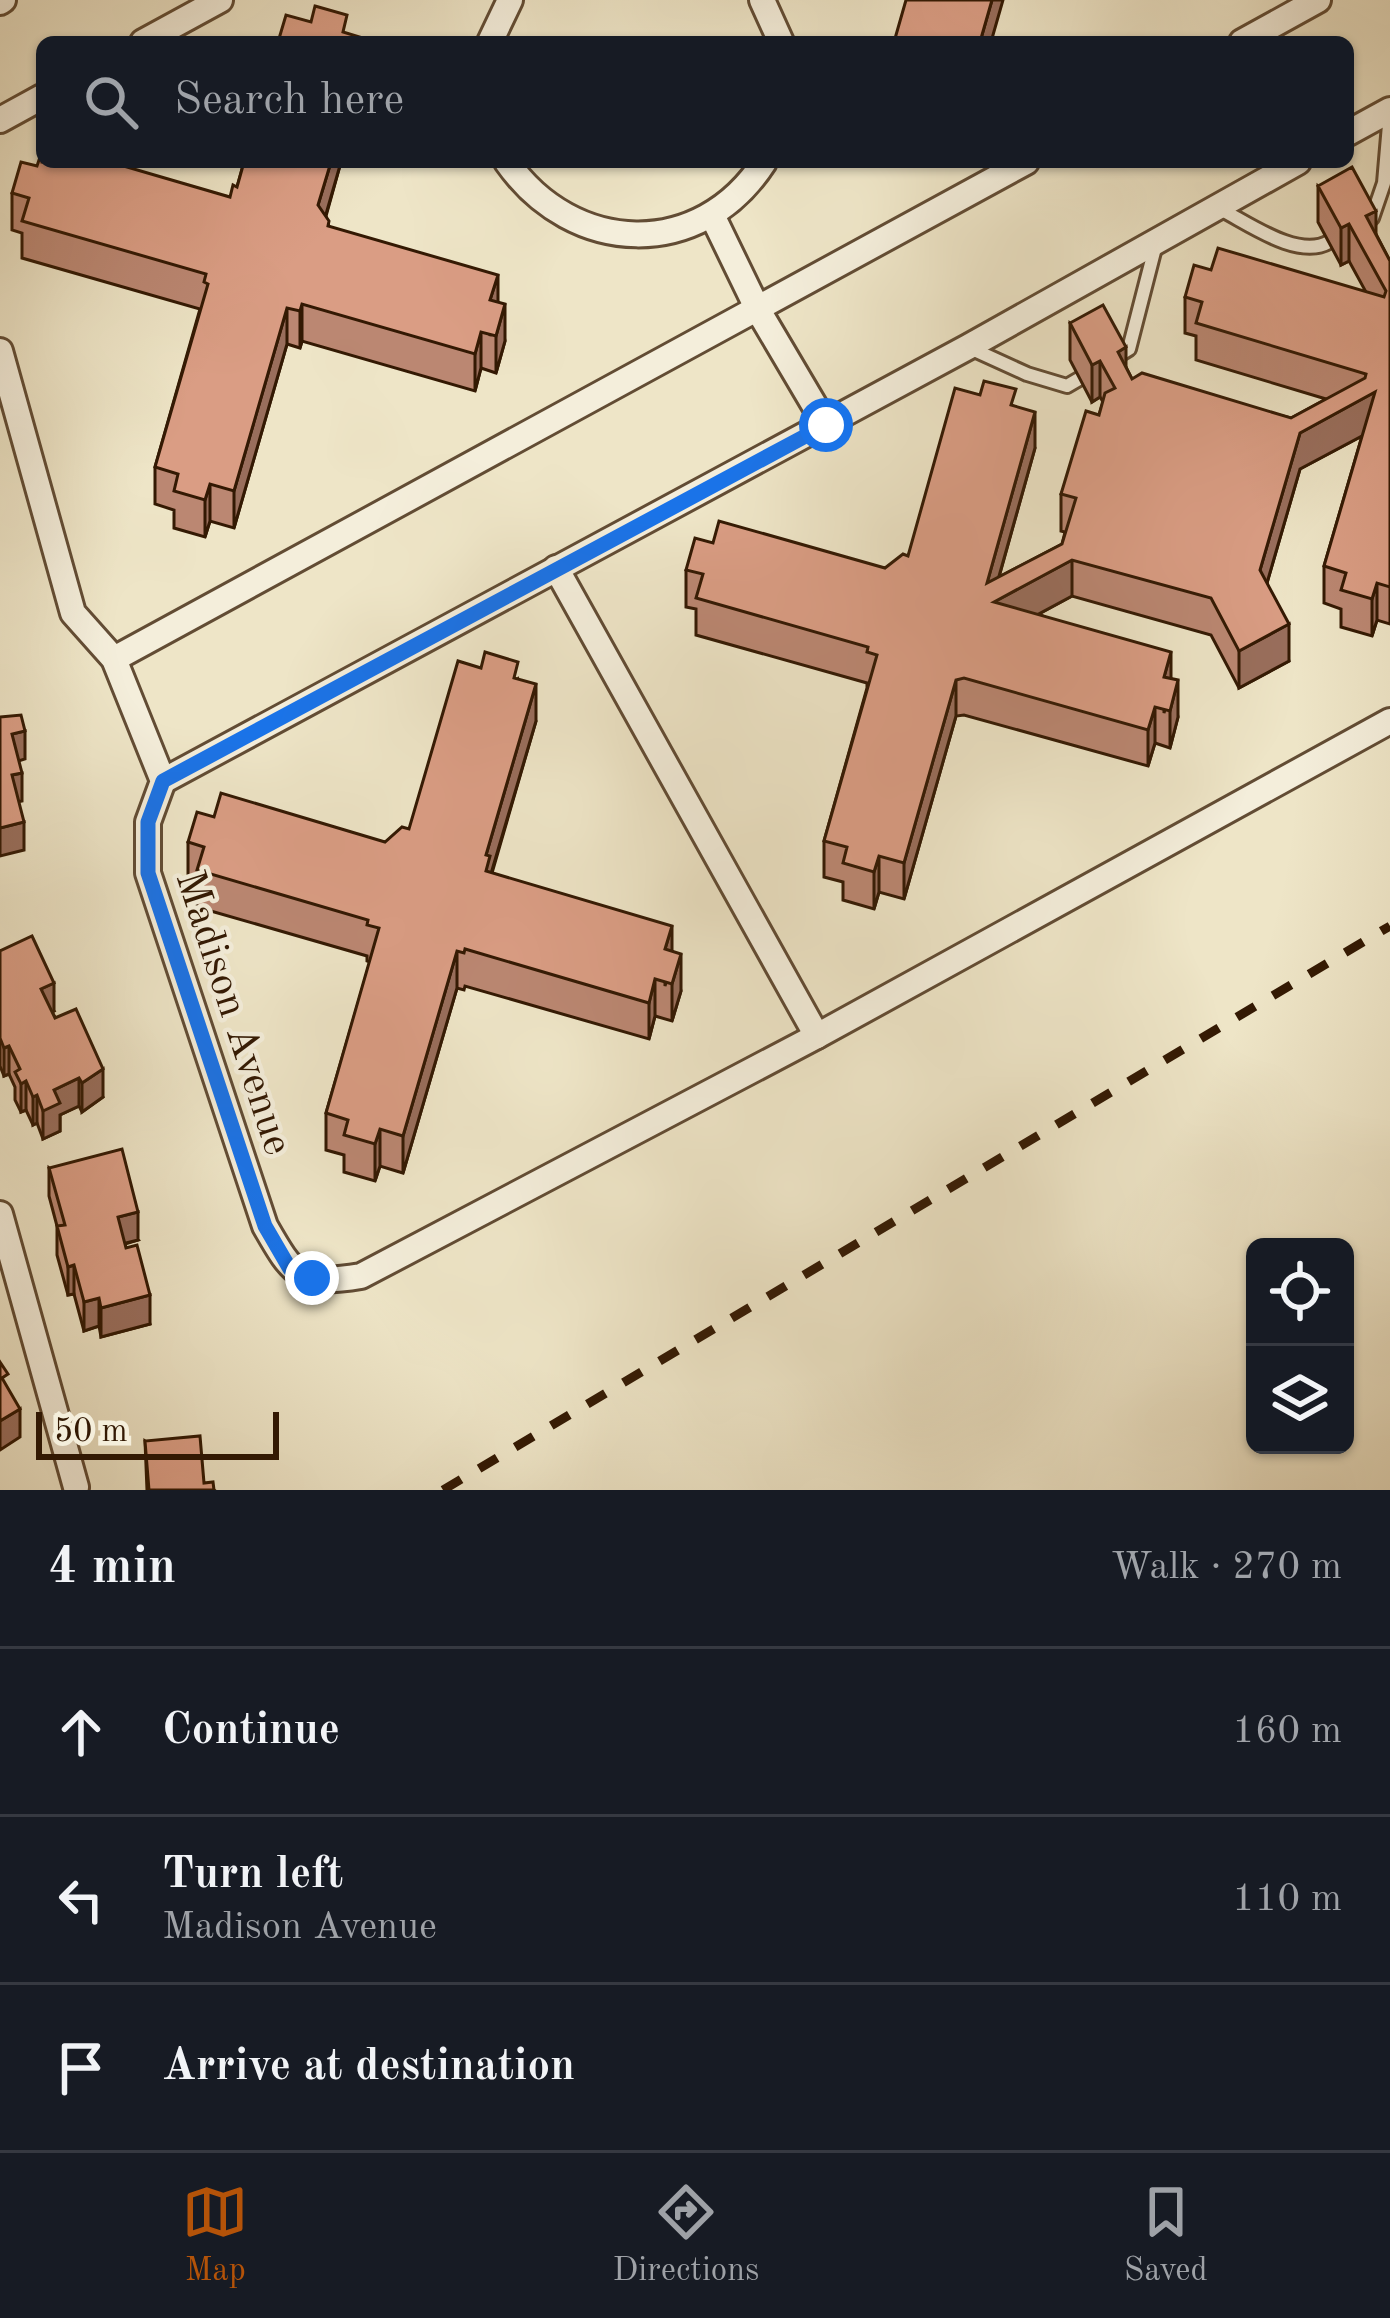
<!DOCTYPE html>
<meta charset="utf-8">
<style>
body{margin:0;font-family:"Old Standard TT",serif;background:#20242c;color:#f1f3f6}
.controls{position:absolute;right:36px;bottom:36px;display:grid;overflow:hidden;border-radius:18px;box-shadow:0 3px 9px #0004}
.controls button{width:108px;height:108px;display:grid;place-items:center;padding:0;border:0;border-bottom:3px solid #363941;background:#171b24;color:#f1f3f6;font:60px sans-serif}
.scale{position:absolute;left:36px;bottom:30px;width:243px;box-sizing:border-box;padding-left:12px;border:6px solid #331903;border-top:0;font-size:33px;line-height:42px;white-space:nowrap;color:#331903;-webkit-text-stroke:9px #f4eedb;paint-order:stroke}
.stop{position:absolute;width:36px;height:36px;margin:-27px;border:9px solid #1a73e8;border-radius:50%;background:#fff}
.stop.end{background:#1a73e8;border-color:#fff;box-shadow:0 3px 12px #0008}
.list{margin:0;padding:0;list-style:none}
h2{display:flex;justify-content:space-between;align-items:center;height:156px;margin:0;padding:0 48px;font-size:51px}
h2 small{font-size:39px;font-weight:400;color:#9ea1a6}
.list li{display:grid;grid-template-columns:78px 1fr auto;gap:36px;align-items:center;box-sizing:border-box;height:168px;padding:0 48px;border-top:3px solid #363941}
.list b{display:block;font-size:45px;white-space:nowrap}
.list p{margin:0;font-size:39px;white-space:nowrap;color:#9ea1a6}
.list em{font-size:39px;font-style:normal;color:#9ea1a6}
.icon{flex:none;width:66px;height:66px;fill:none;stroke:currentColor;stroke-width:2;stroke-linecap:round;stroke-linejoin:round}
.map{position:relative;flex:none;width:1390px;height:1490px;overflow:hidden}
.search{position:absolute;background:#171b24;box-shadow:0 3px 9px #0004;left:36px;right:36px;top:36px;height:132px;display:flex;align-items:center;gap:30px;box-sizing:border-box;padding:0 42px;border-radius:18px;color:#9ea1a6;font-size:45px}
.sheet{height:660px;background:#171b24}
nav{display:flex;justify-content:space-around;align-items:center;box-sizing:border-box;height:168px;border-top:3px solid #363941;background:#171b24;font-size:33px;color:#9ea1a6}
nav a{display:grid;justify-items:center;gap:6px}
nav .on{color:#b45309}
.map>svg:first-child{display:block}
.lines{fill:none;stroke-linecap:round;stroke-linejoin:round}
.lane-casing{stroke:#624c34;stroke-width:18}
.street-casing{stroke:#624c34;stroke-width:30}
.lane{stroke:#f4eedb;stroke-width:12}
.street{stroke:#f4eedb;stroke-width:24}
.rail{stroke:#331903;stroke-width:9;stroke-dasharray:21 21;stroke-linecap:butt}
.wall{fill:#bb8772;stroke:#331903;stroke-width:3}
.shaded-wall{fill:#996e5c;stroke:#331903;stroke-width:3}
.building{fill:#da9d84;stroke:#331903;stroke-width:3}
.route{stroke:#1a73e8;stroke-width:15}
.labels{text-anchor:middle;stroke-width:9;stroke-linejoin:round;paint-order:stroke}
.street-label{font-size:42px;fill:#331903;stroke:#f4eedb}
</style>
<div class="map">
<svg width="1390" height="1490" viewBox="0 0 1390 1490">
<rect width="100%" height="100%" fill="#eee5c7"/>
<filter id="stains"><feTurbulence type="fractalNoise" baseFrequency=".00167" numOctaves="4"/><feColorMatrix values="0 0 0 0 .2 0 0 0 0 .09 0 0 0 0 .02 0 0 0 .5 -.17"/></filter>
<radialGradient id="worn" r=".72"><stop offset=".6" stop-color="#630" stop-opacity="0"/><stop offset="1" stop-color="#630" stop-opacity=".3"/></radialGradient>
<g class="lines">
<g class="lane-casing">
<g id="lane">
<path d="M1220,209C1248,223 1298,260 1329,242"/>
<polyline points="1368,221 1372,218 1384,183 1390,113"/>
<polyline points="970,348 1027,374 1067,386 1079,379"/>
<polyline points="1116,357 1129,349 1156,244"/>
</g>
</g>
<g class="street-casing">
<g id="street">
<polyline points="762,0 781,42"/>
<polyline points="0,2 3,0"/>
<polyline points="143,42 220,0"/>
<polyline points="490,42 510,0"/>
<polyline points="1242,42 1318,0"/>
<polyline points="0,120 42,97"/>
<polyline points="1348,133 1390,110"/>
<path d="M507,162C573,256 700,261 764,162"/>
<polyline points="712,215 758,310 826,425"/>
<path d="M0,351L73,613L114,659L163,781L148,822V873L265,1226C294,1277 300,1286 361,1276L817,1036L1390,721"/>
<polyline points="556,568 817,1036"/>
<polyline points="114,659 1026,162"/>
<polyline points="163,781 968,347 1298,162"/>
<polyline points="0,1214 76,1487"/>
</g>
</g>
<use href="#lane" class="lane"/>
<use href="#street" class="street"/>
<polyline class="rail" points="443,1490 1390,926"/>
</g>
<g class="wall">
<polygon points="244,162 341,162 326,216 329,227 498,302 505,341 496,373 481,368 475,391 302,341 300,348 287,344 234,528 210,521 205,537 174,528 174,510 155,504 155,467 200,309 22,258 22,233 12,230 12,193 37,166 230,197 237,187"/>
<polygon points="1318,186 1376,234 1390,261 1390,624 1377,620 1372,636 1341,627 1341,609 1324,603 1324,566 1362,436 1300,469 1267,583 1289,661 1239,688 1211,635 1072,596 1039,614 1171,679 1178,717 1170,748 1155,743 1148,766 964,715 956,716 904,899 879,892 874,909 843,900 843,882 824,877 824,841 867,688 867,683 696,635 696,609 686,607 686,570 713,543 885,568 908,556 980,395 1016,407 1035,448 999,577 1062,544 1065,532 1061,531 1061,494 1099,415 1103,402 1100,397 1092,402 1070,360 1070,323 1126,367 1132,379 1291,418 1326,399 1196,360 1196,336 1185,333 1185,297 1211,270 1366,292 1349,261 1341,265 1318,222"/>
<polygon points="518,679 536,721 492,873 672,951 681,991 672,1021 655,1016 649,1039 465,986 464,990 457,988 403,1173 380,1166 375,1181 344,1172 344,1155 326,1150 326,1113 370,962 367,961 367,956 197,907 197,882 188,879 188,842 214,817 385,842 409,829"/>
<polygon points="0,951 54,1011 52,1012 103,1097 82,1112 79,1106 60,1115 60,1131 43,1139 37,1123 33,1125 26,1110 21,1112 15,1100 15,1087 9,1074 4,1076 0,1066"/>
<polygon points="49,1168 138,1240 125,1244 150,1324 101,1337 99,1326 84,1331 74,1294 68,1295 57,1255 57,1226 49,1196"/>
<polygon points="145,1441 204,1483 214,1490 147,1490"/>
</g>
<g class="shaded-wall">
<polygon points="992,0 1003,0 991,42 980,42"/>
<polygon points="331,162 341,162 318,242 318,205"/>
<polygon points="1376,211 1376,248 1366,216"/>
<polygon points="1349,224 1349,261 1341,265 1341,228"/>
<polygon points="498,275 498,312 490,336 490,300"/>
<polygon points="302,304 302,341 300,348 300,311"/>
<polygon points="505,304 505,341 496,373 496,336"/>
<polygon points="287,308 287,344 234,528 234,491"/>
<polygon points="481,332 481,368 475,391 475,354"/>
<polygon points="1126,347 1126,384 1118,352"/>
<polygon points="1100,361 1100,397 1092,402 1092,365"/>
<polygon points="1375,392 1375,429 1300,469 1260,607 1260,570 1300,433"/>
<polygon points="1035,412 1035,448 987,619 987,583"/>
<polygon points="210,484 210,521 205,537 205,500"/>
<polygon points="1072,560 1072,596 994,638 994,602"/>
<polygon points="1377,583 1377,620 1372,636 1372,599"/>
<polygon points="1289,624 1289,661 1239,688 1239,651"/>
<polygon points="1171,652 1171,688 1164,713 1164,677"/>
<polygon points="956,680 956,716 904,899 904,863"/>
<polygon points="1178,680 1178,717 1170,748 1170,711"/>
<polygon points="536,684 536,721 490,877 486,908 486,855"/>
<polygon points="1155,707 1155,743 1148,766 1148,730"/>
<polygon points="25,731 25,759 12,763 12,734"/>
<polygon points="22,773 22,801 12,803 12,775"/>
<polygon points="24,822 24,850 0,856 0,828"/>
<polygon points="879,856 879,892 874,909 874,872"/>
<polygon points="672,926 672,962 665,986 665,949"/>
<polygon points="457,951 457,988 403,1173 403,1136"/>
<polygon points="681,954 681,991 672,1021 672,984"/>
<polygon points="655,979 655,1016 649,1039 649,1003"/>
<polygon points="54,983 54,1011 41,1018 41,989"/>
<polygon points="9,1046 9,1074 4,1076 4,1048"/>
<polygon points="103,1069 103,1097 82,1112 82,1083"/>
<polygon points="79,1078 79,1106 60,1115 60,1131 43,1139 43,1111 54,1090"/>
<polygon points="26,1081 26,1110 21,1112 21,1084"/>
<polygon points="37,1095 37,1123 33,1125 33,1097"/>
<polygon points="380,1129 380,1166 375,1181 375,1144"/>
<polygon points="138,1212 138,1240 118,1245 118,1217"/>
<polygon points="74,1265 74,1294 68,1295 68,1267"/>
<polygon points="150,1295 150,1324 101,1337 101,1308"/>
<polygon points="99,1298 99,1326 84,1331 84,1302"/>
<polygon points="20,1409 20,1437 0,1450 0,1421"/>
</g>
<g class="building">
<polygon points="906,0 992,0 980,42 894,42"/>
<polygon points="315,6 347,15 343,32 366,39 365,42 278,42 286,15 311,22"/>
<polygon points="42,151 42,162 110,162 230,197 233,185 237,187 244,162 331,162 318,205 329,221 328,226 498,275 490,300 505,304 496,336 481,332 475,354 302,304 300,311 287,308 234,491 210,484 205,500 174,491 178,474 155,467 208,284 204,282 206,274 22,221 29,198 12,193 21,162 37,166"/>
<polygon points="1352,167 1376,211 1366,216 1390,261 1390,587 1377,583 1372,599 1341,590 1346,573 1324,566 1375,392 1300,433 1260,570 1289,624 1239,651 1211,598 1072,560 994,602 1171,652 1164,677 1178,680 1170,711 1155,707 1148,730 964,678 956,680 904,863 879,856 874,872 843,863 847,847 824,841 877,655 867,652 868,647 696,598 703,574 686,570 695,538 713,543 719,521 885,568 903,554 908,556 955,388 980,395 984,381 1016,389 1011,405 1035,412 987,583 1062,544 1076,498 1061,494 1086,411 1099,415 1105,393 1115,388 1100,361 1092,365 1070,323 1103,305 1126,347 1118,352 1132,379 1142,373 1291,418 1365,378 1366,374 1196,323 1202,302 1185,297 1194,265 1211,270 1218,248 1384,297 1386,291 1349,224 1341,228 1318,186"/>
<polygon points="485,652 518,662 514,678 536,684 486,855 490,856 486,871 672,926 665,949 681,954 672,984 655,979 649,1003 465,949 464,953 457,951 403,1136 380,1129 375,1144 344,1135 348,1120 326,1113 379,928 367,925 368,920 197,870 204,847 188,842 197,812 214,817 221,793 385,842 402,827 409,829 458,661 481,668"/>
<polygon points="21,715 25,731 12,734 22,773 12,775 24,822 0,828 0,717"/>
<polygon points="32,936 54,983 41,989 55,1018 76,1009 103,1069 82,1083 79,1078 54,1090 60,1103 43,1111 37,1095 33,1097 26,1081 21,1084 15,1072 20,1069 9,1046 4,1048 0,1038 0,951"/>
<polygon points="122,1149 138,1212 118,1217 126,1248 137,1245 150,1295 101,1308 99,1298 84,1302 74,1265 68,1267 57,1226 65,1225 49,1168"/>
<polygon points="0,1362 8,1374 2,1378 20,1409 0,1421"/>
<polygon points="200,1436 204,1483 213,1482 214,1490 149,1490 145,1441"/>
</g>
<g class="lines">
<polyline class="route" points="312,1278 290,1269 265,1226 148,873 148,822 163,781 826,425"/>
</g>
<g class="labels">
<g class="street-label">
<text transform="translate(236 1012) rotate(72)" y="15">Madison Avenue</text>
</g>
</g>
<rect width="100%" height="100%" filter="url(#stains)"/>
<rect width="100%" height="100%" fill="url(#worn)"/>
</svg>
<div class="controls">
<button><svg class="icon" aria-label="locate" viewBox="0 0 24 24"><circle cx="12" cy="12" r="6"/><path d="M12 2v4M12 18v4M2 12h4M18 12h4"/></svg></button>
<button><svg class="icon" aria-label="layers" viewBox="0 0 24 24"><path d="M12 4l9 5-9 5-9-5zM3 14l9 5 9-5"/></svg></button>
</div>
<div class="scale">50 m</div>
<div class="stop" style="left:826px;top:425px"></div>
<div class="stop end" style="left:312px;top:1278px"></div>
<div class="search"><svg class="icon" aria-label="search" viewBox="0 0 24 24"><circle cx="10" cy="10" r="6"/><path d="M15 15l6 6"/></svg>Search here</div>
</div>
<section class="sheet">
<h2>4 min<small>Walk · 270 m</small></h2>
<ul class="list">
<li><svg class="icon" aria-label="ahead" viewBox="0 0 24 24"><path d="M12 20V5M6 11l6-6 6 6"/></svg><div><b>Continue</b></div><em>160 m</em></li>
<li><svg class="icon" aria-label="left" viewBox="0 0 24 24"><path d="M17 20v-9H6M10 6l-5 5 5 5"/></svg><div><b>Turn left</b><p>Madison Avenue</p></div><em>110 m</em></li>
<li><svg class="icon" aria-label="arrive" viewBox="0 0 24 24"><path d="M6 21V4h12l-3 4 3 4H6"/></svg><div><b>Arrive at destination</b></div></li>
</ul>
</section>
<nav>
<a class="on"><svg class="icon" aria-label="map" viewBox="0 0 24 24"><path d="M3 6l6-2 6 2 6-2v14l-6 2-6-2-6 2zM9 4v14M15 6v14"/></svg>Map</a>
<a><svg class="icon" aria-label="directions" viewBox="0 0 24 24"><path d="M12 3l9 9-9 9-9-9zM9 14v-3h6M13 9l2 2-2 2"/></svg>Directions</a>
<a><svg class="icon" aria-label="saved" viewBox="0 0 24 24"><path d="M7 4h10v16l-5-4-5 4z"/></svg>Saved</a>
</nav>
